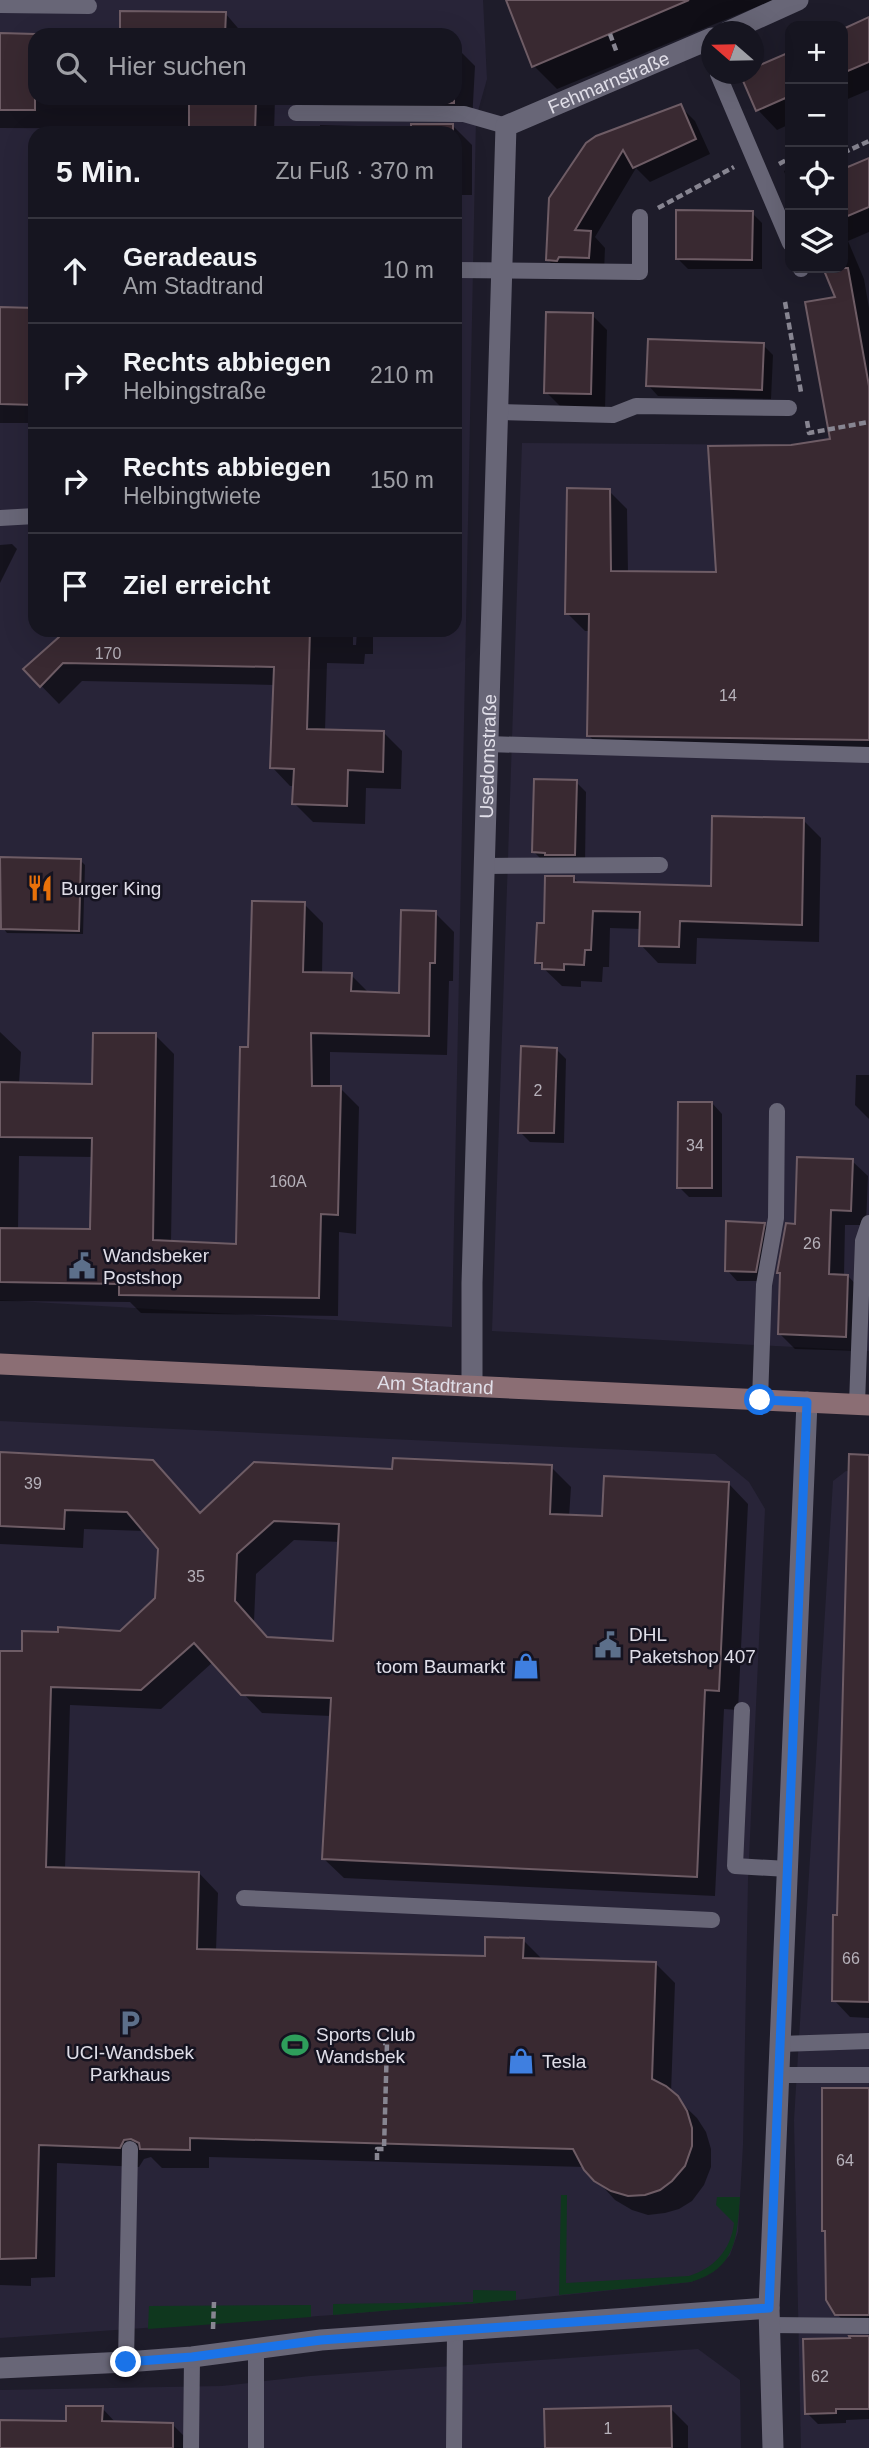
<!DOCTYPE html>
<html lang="de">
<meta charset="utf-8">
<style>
body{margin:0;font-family:Arial,sans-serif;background:#1f1e29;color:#f1f3f6}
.controls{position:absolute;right:21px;top:21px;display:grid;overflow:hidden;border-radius:14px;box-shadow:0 7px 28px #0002}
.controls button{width:63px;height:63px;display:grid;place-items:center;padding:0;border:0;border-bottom:2px solid #35343e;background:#161520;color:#f1f3f6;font:35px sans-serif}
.compass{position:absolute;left:701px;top:21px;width:63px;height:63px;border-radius:50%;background:#161520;box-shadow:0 7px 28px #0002;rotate:290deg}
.stop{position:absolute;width:21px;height:21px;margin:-16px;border:5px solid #1a73e8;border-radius:50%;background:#fff}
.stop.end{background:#1a73e8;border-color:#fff;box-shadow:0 2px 7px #0008}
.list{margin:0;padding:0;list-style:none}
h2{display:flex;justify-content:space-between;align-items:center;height:91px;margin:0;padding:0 28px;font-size:30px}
h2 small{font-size:23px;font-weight:400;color:#9e9fa5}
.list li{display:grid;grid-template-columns:46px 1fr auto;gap:21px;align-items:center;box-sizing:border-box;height:105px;padding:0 28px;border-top:2px solid #35343e}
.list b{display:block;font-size:26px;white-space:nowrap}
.list p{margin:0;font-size:23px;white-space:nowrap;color:#9e9fa5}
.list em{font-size:23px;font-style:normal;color:#9e9fa5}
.icon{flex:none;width:38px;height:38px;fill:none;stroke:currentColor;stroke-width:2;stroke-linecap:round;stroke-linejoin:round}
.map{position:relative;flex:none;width:869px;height:2448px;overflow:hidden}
.search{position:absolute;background:#161520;box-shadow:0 7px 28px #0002;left:28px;top:28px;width:434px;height:77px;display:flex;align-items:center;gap:18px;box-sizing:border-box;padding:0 24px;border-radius:21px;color:#9e9fa5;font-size:26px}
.panel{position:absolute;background:#161520;box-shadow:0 7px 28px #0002;left:28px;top:126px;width:434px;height:511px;border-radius:21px}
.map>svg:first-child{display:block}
.built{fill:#282438;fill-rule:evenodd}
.green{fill:#0f371e}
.shadow{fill:#0007;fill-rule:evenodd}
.building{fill:#392931;stroke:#6e5c65;stroke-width:2;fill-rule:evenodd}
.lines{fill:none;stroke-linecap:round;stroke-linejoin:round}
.path{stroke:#878591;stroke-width:4.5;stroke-dasharray:7 3.5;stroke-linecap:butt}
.lane{stroke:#686677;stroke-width:16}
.street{stroke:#686677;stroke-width:21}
.secondary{stroke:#8b6e74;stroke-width:21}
.route{stroke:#1a73e8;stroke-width:9}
.labels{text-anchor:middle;stroke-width:5;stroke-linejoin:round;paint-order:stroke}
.number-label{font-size:16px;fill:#b6b1ba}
.street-label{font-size:19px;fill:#e0dee8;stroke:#151320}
.poi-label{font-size:19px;fill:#e0dee8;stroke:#151320;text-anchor:start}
</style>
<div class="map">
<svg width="869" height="2448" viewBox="0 0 869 2448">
<rect width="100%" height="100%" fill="#1e1c2a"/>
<g class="built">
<path d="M0,0H483L487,79L476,118L452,1327L0,1300ZM35,35H455V98H35ZM35,133H455V630H35Z"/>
<polygon points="869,429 869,1351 492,1331 522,443 791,445"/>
<polygon points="0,1421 715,1454 749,1482 765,1509 748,1880 743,2145 738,2232 730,2255 713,2272 691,2282 516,2300 333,2315 0,2338"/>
<polygon points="846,1471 869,1472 869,2448 801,2448 794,2120 833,1481"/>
<polygon points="698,2349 740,2380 741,2448 0,2448 0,2390 222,2386 310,2376"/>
</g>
<g class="green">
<path d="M561,2195H567L566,2283L689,2276C715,2268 731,2249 734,2223L716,2205L717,2197H740C737,2238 736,2269 691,2282L559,2295Z"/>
<polygon points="473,2290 516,2291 516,2300 333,2315 333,2304 473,2302"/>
<polygon points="311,2305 311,2317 148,2329 149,2306"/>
</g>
<g class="shadow">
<polygon points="508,0 773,0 557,89 534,66"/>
<polygon points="225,13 244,35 121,35"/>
<polygon points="869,19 869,90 843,101 843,31"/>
<polygon points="0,36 35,36 35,98 275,98 274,133 191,133 191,129 0,128"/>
<polygon points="455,46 475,66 472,122 339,121 320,102 320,98 455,98"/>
<polygon points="790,54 790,124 777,130 758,110 743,74 754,74 754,70"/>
<polygon points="680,106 695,121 710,154 650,182 636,168 595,237 605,248 604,272 563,275 548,260 551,199"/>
<polygon points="320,125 358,126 365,133 320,133"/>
<polygon points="453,126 472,145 472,195 455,195 455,203 455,133 413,133"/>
<polygon points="869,160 869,232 848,241 864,279 869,308 869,757 607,753 589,736 591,631 585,631 567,613 609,491 627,509 628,573 718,574 791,447 832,440 838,298 825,268 843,268 843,171"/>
<polygon points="790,168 790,187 784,171"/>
<polygon points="752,213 762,223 762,269 688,269 678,259"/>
<rect x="0" y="309" width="35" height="114"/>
<polygon points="592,315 607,330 605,409 561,407 546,392"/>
<polygon points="455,341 462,348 456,567 455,567"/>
<polygon points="763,345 773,355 771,399 658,396 648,385"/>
<polygon points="12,544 17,549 0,583 0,545"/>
<polygon points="61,630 353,630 353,645 356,645 357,630 373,630 373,654 365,654 364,664 327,663 325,731 384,733 402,751 401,789 366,788 365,824 313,822 294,803 295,786 290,786 272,767 275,685 82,681 59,704 25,669 61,638"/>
<polygon points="576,782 586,792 585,864 544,862 534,852"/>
<polygon points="803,820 821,838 819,942 697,938 696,964 658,963 641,945 641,929 610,928 609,967 603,967 602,982 581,981 581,987 562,986 537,962 545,925 574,878 580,884 712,888"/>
<polygon points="0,859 80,860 85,865 83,934 7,933 3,928 3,920 0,920"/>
<path d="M304,904L323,923L322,974L351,975L370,994H401L435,913L454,932L453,981H449L447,1055L330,1052V1088H340L359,1107L356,1234L339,1232L338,1316L141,1313L130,1302L0,1301V1032L21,1052L19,1084L93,1086L155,1035L174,1054L171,1243L238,1246L250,1049ZM19,1156L93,1157L92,1231L18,1230Z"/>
<polygon points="556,1049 566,1059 564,1143 530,1142 520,1132"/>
<polygon points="856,1075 869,1075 869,1119 855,1105"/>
<polygon points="712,1103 722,1114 722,1197 689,1197 679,1187"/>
<polygon points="852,1161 868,1176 866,1225 845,1225 844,1276 848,1276 863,1292 861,1351 795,1349 780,1334 781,1274 779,1272 797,1225"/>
<polygon points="764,1224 774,1234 765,1281 737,1281 727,1270"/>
<path d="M0,1454L201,1514L394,1471L551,1467L571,1487L569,1517L604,1518L729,1484L748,1504L738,1710L724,1709L715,1896L344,1878L324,1859L331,1716L262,1713L213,1662L161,1709L70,1705L65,1869L199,1873L218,1893L216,1951L487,1957L523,1940L542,1959L655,1963L675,1983L671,2093L697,2118L706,2132L711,2149V2167L704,2185L692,2201L679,2209L665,2213L648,2215L632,2210L615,2200L585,2167L209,2157V2168H162L151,2157L144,2159L139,2167L57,2163L55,2277L31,2278V2286L0,2285V1653H24L120,1633L157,1599L160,1548L145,1531L84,1529L83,1548L0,1544ZM294,1540L340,1542L335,1643L268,1638L254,1622L256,1574Z"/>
<polygon points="869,1488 869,2018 850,2017 834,2000"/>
<polygon points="869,2090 869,2326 848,2326 837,2314 827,2233 824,2230"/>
<polygon points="869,2338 869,2419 846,2420 846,2423 818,2424 807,2413"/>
<polygon points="102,2408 117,2424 173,2425 188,2440 188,2448 0,2448 0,2422 68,2423"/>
<polygon points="670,2408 688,2426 688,2448 547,2448"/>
</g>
<g class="building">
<polygon points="506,0 689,0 532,67"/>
<polygon points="120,11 226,12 225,35 120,35"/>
<polygon points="869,17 869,62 843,73 843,29"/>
<polygon points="0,33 35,34 35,110 0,110"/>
<polygon points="790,52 790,96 756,111 740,74 753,74 753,68"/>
<polygon points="189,98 256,98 255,133 189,133"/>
<rect x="411" y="98" width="43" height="5"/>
<polygon points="681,104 696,139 633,168 623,150 575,230 591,231 589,258 559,257 557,261 546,260 549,198 586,143 596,136"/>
<rect x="411" y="124" width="42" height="9"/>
<polygon points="869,158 869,207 843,218 843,169"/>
<polygon points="676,210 753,211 752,260 676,259"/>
<polygon points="823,268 848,268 869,386 869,740 587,736 589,614 565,614 567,488 610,489 611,571 716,572 708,446 791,445 830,439 805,302 835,297"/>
<polygon points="0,307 35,308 35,405 0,404"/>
<polygon points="546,312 593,313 591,394 544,393"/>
<polygon points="648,339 764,343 762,390 646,386"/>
<polygon points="59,630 310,630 307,729 384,731 383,772 348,770 347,806 292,804 294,769 270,768 274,667 63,663 40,687 23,669 59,637"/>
<polygon points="534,779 577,780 575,855 545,855 545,853 532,852"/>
<polygon points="712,816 804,818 802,925 680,921 679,947 639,946 640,912 593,911 591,950 585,950 584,965 564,964 564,970 542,969 542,963 535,963 537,923 544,923 545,876 574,876 574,882 711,886"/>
<polygon points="0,857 81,859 79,931 1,929"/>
<polygon points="252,901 305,902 303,972 352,973 351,991 399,993 401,910 436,911 435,963 430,963 429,1036 311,1033 312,1086 341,1086 338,1215 321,1214 319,1298 119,1295 119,1284 0,1282 0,1228 90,1229 92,1138 0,1137 0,1082 92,1084 93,1033 156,1033 153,1240 236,1244 240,1047 248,1047"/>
<polygon points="521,1046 557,1048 554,1133 518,1133"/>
<polygon points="678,1102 712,1102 712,1188 677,1188"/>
<polygon points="797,1157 853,1159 851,1211 831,1210 829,1274 848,1275 846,1337 778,1334 780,1273 777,1273 786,1223 795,1224"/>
<polygon points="726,1221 765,1223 756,1272 725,1271"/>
<path d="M0,1452L153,1460L200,1513L254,1462L392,1469L393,1458L552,1465L550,1514L602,1516L604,1476L729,1482L719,1691L705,1690L697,1877L322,1859L331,1698L241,1695L194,1643L141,1690L51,1687L46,1867L199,1872L197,1949L485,1956V1937L524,1938L523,1958L656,1962L652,2079L666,2086L678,2096L687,2111L692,2128V2146L685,2166L672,2181L660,2190L645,2195L628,2196L611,2191L594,2181L584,2170L573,2149L190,2138V2150L140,2149L139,2143L131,2139L124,2140L120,2148L39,2145L36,2258L0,2259V1651H22V1631L58,1632V1627L120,1631L155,1598L158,1549L127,1512L65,1510L64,1529L0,1526ZM274,1521L339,1524L333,1641L267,1637L235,1601L237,1554Z"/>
<polygon points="849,1454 869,1455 869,2002 832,2001 833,1915 837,1915"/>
<polygon points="822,2088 869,2088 869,2315 835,2315 826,2300 825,2231 822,2231"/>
<polygon points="849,2336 869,2336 869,2409 836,2409 836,2413 805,2414 803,2339 850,2338"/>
<polygon points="66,2406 103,2406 102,2421 173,2423 173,2448 0,2448 0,2420 66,2421"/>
<polygon points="671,2406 672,2448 545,2448 544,2409"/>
</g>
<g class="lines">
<g class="path">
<polyline points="610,34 617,53"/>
<polyline points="843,153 869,141"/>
<polyline points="779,164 790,158"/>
<polyline points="658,208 734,167"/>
<polyline points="785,302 801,392"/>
<polyline points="807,421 809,433 869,422"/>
<polyline points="377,2160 377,2149 384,2149 387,2043 383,2043"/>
<polyline points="213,2329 214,2302"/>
</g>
<g class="lane">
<polyline points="0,5 89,6"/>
<polyline points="704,41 712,58"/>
<polyline points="718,74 790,243"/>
<polyline points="296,113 464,114 506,126"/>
<polyline points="801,268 801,269"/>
<polyline points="455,270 640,272 640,217"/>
<polyline points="496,412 613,415 636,406 789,408"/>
<polyline points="0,518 35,516"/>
<polyline points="487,744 869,755"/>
<polyline points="483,866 660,865"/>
<polyline points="760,1400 764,1285 776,1218 777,1111"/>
<polyline points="857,1404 863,1241 869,1223"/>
<polyline points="742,1710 735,1866 788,1869"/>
<polyline points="244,1898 712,1920"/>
<polyline points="780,2044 869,2041"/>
<polyline points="779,2075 869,2075"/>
<polyline points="770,2325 869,2326"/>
<polyline points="256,2349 256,2448"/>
<polyline points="126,2362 130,2149"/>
<polyline points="191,2448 192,2357"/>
<polyline points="454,2448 455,2331"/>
</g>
<g class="street">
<polyline points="727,32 798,0"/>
<path id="s1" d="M472,1386V1283L506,126L712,38"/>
<polyline points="0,2368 126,2362 192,2357 321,2340 769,2308"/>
<polyline points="773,2448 769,2308 807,1402"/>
</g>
<path class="secondary" id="s2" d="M0,1364L869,1405"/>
</g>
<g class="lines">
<polyline class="route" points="126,2362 192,2357 321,2340 769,2308 807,1402 760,1400"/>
</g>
<defs>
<g id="restaurant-bare" transform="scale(2.1)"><path d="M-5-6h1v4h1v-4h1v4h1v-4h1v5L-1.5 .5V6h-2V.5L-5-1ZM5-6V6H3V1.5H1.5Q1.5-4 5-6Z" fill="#e8710a" stroke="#151320" stroke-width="2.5" paint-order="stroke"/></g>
<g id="civic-bare" transform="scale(2.1)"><path d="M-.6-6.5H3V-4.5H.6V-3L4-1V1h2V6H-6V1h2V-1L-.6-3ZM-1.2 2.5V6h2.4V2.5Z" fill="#5c6f8a" stroke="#151320" stroke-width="2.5" paint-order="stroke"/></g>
<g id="shop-bare" transform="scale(2.1)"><path d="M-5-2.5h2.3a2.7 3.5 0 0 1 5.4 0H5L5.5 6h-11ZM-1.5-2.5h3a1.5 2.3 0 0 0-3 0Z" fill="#3f7fe0" stroke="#151320" stroke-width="2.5" paint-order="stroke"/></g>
<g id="parking-bare" transform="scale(2.1)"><path d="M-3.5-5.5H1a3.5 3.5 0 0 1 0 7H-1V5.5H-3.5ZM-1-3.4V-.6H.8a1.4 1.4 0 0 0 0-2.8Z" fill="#5c6f8a" stroke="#151320" stroke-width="2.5" paint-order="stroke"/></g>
<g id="stadium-bare" transform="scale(2.1)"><path d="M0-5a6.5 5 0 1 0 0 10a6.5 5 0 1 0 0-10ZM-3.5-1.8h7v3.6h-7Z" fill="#2e9e5b" stroke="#151320" stroke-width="2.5" paint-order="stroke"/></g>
</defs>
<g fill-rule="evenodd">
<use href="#restaurant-bare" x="40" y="888"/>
<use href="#civic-bare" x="82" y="1266"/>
<use href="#civic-bare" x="608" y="1645"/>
<use href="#shop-bare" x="526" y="1666"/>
<use href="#parking-bare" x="130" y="2023"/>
<use href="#stadium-bare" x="295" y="2045"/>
<use href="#shop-bare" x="521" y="2061"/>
</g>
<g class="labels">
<g class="number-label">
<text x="108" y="659">170</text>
<text x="728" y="701">14</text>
<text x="538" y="1096">2</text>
<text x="695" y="1151">34</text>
<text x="288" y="1187">160A</text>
<text x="812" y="1249">26</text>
<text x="33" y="1489">39</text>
<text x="196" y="1582">35</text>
<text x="851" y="1964">66</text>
<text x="845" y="2166">64</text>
<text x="820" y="2382">62</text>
<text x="608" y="2434">1</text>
</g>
<g class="street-label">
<text dy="7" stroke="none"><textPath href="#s1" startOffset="1372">Fehmarnstraße</textPath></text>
<text dy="7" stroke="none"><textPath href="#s1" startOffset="630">Usedomstraße</textPath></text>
<text dy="7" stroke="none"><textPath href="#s2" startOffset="436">Am Stadtrand</textPath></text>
</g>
<g class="poi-label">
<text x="61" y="895">Burger King</text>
<text x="103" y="1262">Wandsbeker<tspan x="103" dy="22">Postshop</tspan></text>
<text x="629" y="1641">DHL<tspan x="629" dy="22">Paketshop 407</tspan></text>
<text x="505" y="1673" text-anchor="end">toom Baumarkt</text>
<text x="316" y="2041">Sports Club<tspan x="316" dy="22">Wandsbek</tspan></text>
<text x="130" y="2059" text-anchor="middle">UCI-Wandsbek<tspan x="130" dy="22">Parkhaus</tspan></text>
<text x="542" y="2068">Tesla</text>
</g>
</g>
</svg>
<div class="controls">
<button>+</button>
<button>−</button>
<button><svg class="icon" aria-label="locate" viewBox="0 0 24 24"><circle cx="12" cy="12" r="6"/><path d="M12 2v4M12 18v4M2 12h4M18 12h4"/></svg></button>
<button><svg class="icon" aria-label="layers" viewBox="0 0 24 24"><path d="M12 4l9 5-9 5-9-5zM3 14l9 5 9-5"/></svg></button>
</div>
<svg class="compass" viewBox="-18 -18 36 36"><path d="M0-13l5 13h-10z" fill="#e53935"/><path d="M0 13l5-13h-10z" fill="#9e9fa5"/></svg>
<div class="stop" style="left:760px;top:1400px"></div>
<div class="stop end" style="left:126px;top:2362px"></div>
<div class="search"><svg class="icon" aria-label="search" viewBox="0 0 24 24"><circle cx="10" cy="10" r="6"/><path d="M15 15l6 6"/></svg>Hier suchen</div>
<section class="panel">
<h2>5 Min.<small>Zu Fuß · 370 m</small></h2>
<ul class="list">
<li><svg class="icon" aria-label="ahead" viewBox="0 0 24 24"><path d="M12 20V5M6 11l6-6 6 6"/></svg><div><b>Geradeaus</b><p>Am Stadtrand</p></div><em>10 m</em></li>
<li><svg class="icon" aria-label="right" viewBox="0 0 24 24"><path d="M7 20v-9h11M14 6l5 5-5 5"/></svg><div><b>Rechts abbiegen</b><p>Helbingstraße</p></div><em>210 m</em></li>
<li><svg class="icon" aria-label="right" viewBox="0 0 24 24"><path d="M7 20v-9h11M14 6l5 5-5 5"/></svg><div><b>Rechts abbiegen</b><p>Helbingtwiete</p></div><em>150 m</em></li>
<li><svg class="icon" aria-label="arrive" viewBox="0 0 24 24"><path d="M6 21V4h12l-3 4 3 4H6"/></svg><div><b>Ziel erreicht</b></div></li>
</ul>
</section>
</div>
